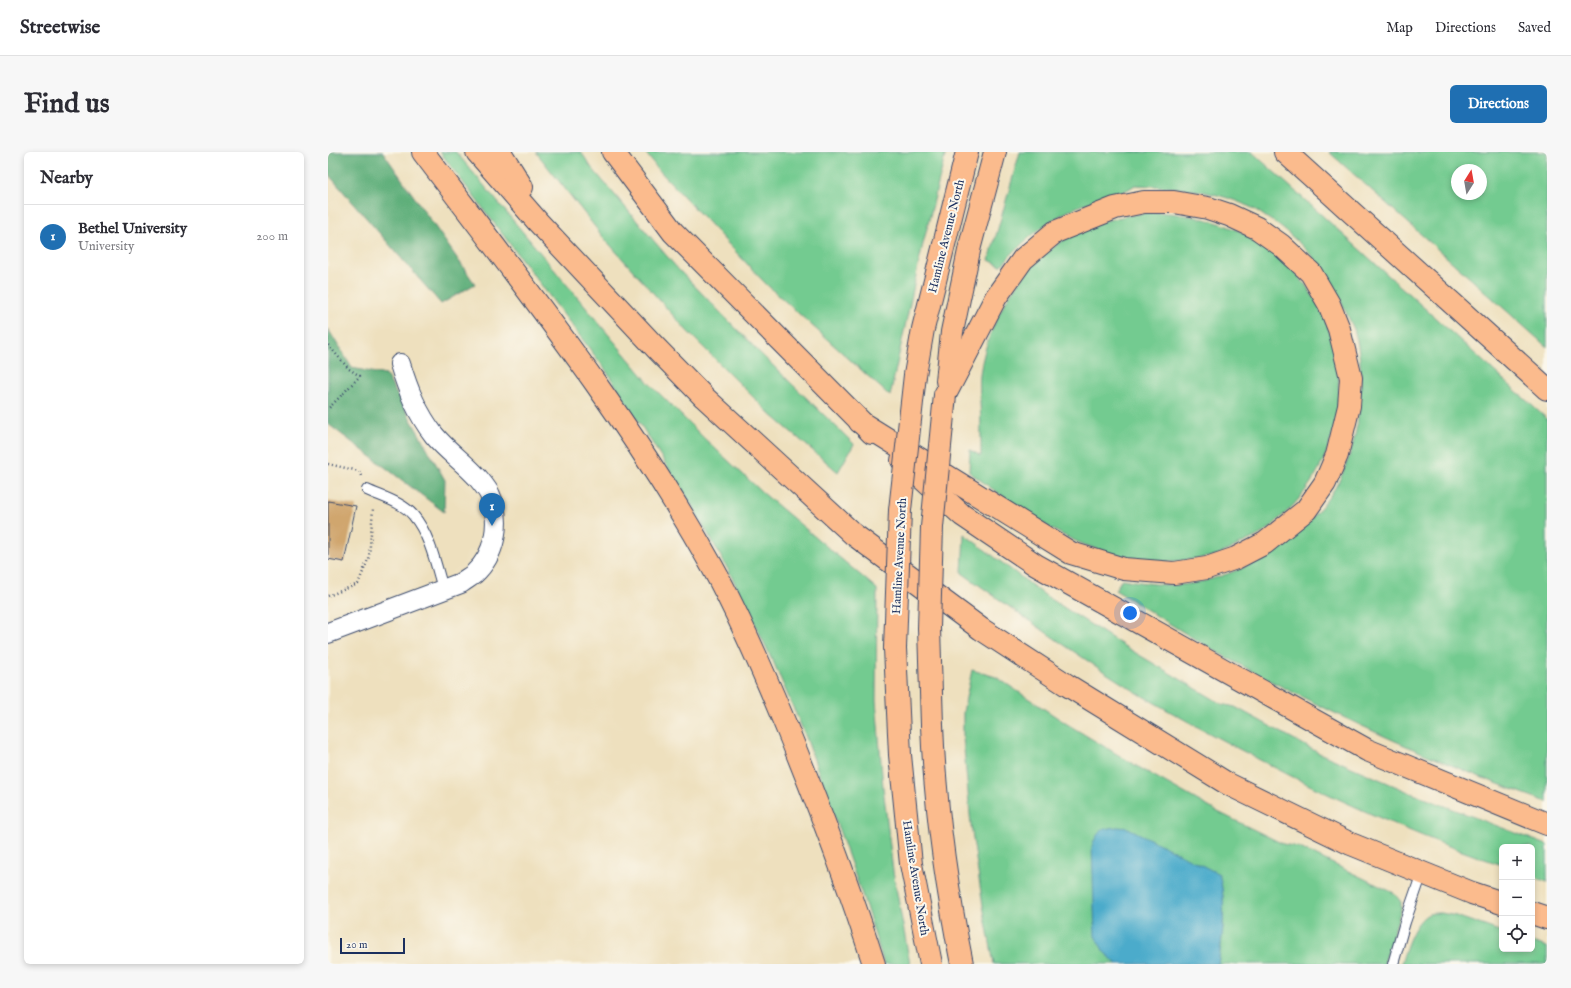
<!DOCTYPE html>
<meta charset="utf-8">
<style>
body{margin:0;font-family:"IM FELL English",serif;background:#f7f7f7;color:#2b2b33}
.controls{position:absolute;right:12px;bottom:12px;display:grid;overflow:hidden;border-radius:6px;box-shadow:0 2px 6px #0003}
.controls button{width:36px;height:36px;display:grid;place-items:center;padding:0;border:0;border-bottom:1px solid #e1e1e2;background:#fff;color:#2b2b33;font:20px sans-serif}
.compass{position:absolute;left:1123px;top:12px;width:36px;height:36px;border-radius:50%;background:#fff;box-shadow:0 2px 6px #0003;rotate:11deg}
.scale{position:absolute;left:12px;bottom:10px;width:65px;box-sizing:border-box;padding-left:4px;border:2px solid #1b2f5e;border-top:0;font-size:11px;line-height:14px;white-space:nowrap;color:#1b2f5e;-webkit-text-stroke:3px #fbf7ec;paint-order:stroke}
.you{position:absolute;left:802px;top:461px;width:14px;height:14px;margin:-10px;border:3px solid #fff;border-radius:50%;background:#1a73e8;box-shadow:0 0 0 6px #1a73e833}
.badge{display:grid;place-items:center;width:26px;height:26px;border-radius:50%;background:#1f6fb2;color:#fff;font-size:13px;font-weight:700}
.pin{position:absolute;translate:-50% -33px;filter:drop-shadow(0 1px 2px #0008)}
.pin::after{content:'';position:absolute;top:21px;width:14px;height:12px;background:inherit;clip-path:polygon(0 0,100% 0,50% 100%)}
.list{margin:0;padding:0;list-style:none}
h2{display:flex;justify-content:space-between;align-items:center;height:52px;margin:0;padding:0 16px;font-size:17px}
h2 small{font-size:13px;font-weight:400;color:#7c7c81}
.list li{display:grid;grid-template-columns:26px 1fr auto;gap:12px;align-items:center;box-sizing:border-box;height:64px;padding:0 16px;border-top:1px solid #e1e1e2}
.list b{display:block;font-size:15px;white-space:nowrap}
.list p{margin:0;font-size:13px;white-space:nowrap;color:#7c7c81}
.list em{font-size:13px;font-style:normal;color:#7c7c81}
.icon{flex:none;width:22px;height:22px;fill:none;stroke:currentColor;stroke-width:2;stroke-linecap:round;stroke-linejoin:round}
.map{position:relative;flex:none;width:1219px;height:812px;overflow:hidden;border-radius:6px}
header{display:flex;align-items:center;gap:24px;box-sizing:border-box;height:56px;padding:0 20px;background:#fff;border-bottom:1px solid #e1e1e2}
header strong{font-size:19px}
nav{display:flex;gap:22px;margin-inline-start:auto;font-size:14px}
.intro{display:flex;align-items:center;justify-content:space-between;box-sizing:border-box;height:96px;padding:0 24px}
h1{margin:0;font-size:28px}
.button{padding:10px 18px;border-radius:6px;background:#1f6fb2;color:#fff;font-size:14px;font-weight:700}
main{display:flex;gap:24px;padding:0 24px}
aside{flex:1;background:#fff;border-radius:6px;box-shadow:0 2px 6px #0003}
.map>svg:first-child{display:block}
.green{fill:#73cb90;stroke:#477d77;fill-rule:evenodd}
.forest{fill:#5eaf7a;stroke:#3c6f6c}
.water{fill:#4cabcb;stroke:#346d94}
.building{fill:#d0a66e}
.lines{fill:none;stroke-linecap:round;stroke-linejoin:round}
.lane-casing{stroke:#3b4a6c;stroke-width:12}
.street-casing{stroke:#3b4a6c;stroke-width:22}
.highway-casing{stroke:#3b4a6c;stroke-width:24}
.path{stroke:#3b4a6c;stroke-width:2.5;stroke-dasharray:1 3;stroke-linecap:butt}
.lane{stroke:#fff;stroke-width:10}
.street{stroke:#fff;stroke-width:20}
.highway{stroke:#fbbb8d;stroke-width:22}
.highway-bridge-casing{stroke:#3b4a6c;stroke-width:24;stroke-linecap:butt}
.highway-bridge{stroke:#fbbb8d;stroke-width:22}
.labels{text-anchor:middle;stroke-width:4;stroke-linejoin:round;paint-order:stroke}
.street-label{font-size:12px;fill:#1b2f5e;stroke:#fbf7ec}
</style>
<header>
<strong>Streetwise</strong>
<nav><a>Map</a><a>Directions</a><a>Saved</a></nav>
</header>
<div class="intro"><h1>Find us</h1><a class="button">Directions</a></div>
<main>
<aside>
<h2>Nearby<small></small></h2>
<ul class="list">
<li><span class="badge">1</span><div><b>Bethel University</b><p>University</p></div><em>200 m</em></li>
</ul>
</aside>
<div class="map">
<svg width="1219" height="812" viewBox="0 0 1219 812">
<rect width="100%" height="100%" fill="#fbf7ec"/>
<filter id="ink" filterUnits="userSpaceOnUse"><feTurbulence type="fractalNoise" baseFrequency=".025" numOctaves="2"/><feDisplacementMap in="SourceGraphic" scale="8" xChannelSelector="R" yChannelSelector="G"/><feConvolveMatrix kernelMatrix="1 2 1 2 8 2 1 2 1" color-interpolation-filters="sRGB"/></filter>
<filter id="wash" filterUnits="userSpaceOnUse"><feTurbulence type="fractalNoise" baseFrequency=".012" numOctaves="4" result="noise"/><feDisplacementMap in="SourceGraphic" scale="16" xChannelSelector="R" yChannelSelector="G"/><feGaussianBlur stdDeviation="0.9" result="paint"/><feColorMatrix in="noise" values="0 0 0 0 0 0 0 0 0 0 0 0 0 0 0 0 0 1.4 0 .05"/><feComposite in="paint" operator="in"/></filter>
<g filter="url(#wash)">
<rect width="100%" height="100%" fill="#eee0be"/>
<g class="green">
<polygon points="112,0 128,0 320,230 377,287 435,341 549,437 548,548 555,635 565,719 582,812 556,812 536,748 478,585 445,509 401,419 362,350 277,217"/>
<polygon points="208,0 253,0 263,15 349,116 434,203 526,292 510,320 442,262 360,180 275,85"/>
<polygon points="317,0 618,0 594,96 562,244 438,132 329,16"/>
<path d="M692,0H924L1219,267V650C1112,612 1007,564 907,510C866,488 827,462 787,438L794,427C817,431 843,436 867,431C894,426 930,411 953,395C970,383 996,354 1007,336C1032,295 1040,223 1026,177C1023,171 1020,164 1017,158C999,119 981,96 946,70C940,67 934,62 928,58C891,38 849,35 807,33C792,44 773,46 756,52C723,65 695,88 673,114L661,108Z"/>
<path d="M1001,0H1219V195ZM1129,18H1153V42H1129Z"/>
<path d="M825,60C866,62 905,71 939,95C1030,160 1035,295 951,367C946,372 942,377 936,380C929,385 920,388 912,392C904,396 895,401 887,404C881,405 874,406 867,407C835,412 806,409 775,399C725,385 682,349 641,320L642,298L653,304C653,286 653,267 652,249C652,240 651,231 652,222C661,160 702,100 760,75C780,66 804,63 825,60Z"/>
<path d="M636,382L718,444L796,494L894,552L907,555L991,601L1083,641L1219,693V730L1204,724V695H1174V713C1101,689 1031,658 963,624C912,598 863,572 813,543C751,505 693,463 634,421Z"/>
<path d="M644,518L668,525L739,572L812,616L888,659L955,692L970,695L1066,741L1073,750V757L1056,812H890C895,783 899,751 891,723L776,800L789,812H666L655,754L643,673L635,586V560Z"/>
<path d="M1113,761L1128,764L1174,780V797H1204V790L1219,795V812H1073C1077,798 1086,768 1101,762C1104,761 1110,761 1113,761Z"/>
</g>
<g class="forest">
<polygon points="0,0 55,0 147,132 113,152 0,22"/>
<polygon points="0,177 24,216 58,223 117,328 116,360 0,272"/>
</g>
<path class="water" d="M789,675L800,676L891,722C899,751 895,783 890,812H789L776,800L767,784L764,694C771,678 772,677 789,675Z"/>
<g id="blocks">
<polygon class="building" points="0,349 28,354 16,410 0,407"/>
</g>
</g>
<g filter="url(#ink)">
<use href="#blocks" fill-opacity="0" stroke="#3b4a6c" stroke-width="1"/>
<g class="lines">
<g class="lane-casing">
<g id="lane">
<path d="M39,338C54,345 74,350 85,363C102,383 108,413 115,437"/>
<polyline points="1065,812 1077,770 1094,721"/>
</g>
</g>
<g class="street-casing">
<path id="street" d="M0,481L133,431C137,428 142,425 146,422C167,403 174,370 162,343C160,338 154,331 150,326C137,311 119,299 106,283C89,261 80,238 72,212"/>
</g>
<g class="highway-casing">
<g id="highway">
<path d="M95,0C197,135 303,268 385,416C413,467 436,521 458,574C490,652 520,731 546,812"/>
<polyline points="149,0 210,70 328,196 376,245 525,382 653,477 739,533 900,632 1023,692 1144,741 1174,751"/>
<polyline points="172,0 194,35"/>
<polyline points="285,0 345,80 544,281"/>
<polyline points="957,0 1219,237"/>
<polyline points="587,223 595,177 639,0"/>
<polyline points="619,229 624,180 642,94 667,0"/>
<polyline points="532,270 743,401 796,417 846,421 879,416 908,406 937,391 978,358 997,331 1009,303 1021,254 1023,226 1011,177 1001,152 983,121 953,93 929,76 901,63 880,56 846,50 816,50 787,56 727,80 695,107 668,145 617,243"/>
<polyline points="574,308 634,363 708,413 1039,598 1219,672"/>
<polyline points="567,496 572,603 583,712 603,812"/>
<path d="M604,573C607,653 618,733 634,812"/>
<polyline points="1204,761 1219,766"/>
</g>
</g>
<g class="path">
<polyline points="0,193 21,217 32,224 0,257"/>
<polyline points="0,312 31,319 33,324"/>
<polyline points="0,444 30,432 41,405 45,357"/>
</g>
<use href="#lane" class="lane"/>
<use href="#street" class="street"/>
<use href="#highway" class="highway"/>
<g class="highway-bridge-casing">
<g id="highway-bridge">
<polyline points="567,496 572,358 587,223"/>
<polyline points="604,573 601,476 604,375 617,243"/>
</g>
</g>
<use href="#highway-bridge" class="highway-bridge"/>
</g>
</g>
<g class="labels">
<g class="street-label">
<text transform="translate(618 84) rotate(-76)" y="4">Hamline Avenue North</text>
<text transform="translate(571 404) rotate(-87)" y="4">Hamline Avenue North</text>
<text transform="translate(588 726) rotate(81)" y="4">Hamline Avenue North</text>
</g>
</g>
</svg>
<div class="controls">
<button>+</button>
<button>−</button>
<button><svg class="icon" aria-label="locate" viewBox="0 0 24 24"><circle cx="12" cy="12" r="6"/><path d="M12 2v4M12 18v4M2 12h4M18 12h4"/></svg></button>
</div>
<svg class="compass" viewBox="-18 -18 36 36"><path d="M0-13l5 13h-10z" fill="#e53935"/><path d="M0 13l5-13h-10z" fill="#7c7c81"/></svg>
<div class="scale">20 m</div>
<div class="you"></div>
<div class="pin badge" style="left:164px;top:374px">1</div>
</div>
</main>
